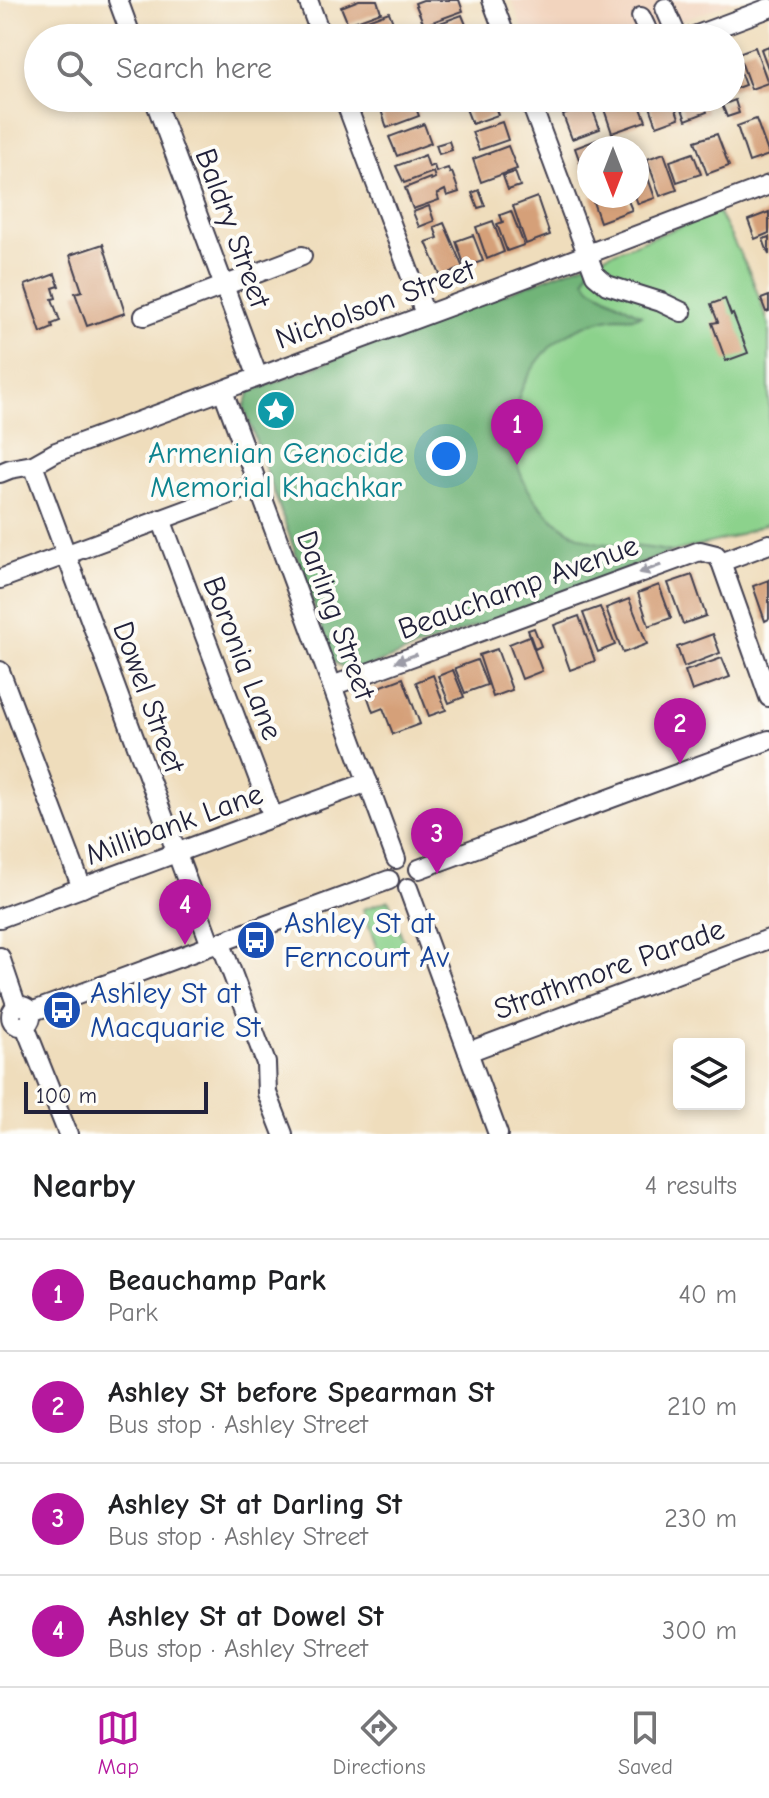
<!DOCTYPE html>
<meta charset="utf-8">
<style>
body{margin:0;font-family:"Comic Neue",sans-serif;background:#f2f2f2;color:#202124}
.controls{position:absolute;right:24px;bottom:24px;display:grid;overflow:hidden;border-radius:8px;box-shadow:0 4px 12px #0003}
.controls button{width:72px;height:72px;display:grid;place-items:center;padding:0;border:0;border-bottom:2px solid #e0e0e0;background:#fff;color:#202124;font:40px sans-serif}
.compass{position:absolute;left:577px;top:136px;width:72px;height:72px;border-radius:50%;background:#fff;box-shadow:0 4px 12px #0003;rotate:180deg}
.scale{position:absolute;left:24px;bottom:20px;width:184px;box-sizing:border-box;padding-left:8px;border:4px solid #22223b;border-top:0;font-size:22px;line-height:28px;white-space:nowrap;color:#22223b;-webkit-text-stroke:6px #fdfcf7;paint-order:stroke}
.you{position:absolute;left:446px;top:456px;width:28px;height:28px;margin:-20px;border:6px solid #fff;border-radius:50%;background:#1a73e8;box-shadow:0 0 0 12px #1a73e833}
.badge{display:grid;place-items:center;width:52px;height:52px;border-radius:50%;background:#b5179e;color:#fff;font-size:26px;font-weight:700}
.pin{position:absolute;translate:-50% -66px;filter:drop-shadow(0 2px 4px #0008)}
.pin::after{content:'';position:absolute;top:42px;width:28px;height:24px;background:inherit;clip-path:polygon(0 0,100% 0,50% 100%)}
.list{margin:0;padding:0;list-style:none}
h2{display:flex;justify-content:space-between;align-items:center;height:104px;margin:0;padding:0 32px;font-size:34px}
h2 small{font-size:26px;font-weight:400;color:#757577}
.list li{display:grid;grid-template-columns:52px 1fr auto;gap:24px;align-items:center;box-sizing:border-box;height:112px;padding:0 32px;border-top:2px solid #e0e0e0}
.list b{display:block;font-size:30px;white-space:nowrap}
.list p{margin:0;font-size:26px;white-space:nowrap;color:#757577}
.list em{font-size:26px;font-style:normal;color:#757577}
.icon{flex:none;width:44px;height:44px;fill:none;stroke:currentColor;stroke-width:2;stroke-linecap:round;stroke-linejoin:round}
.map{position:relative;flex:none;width:769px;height:1134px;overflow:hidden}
.search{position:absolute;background:#fff;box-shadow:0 4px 12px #0003;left:24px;right:24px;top:24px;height:88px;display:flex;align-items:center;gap:20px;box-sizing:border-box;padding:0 28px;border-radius:44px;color:#757577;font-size:30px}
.sheet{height:552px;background:#fff}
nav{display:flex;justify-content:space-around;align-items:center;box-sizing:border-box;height:112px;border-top:2px solid #e0e0e0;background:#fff;font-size:22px;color:#757577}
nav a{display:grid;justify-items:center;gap:4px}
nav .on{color:#b5179e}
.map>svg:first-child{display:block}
.built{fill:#f2d4be}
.green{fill:#8cd28c;stroke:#577a64;stroke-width:2}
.forest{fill:#71b478;stroke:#4a6b5a;stroke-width:2}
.building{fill:#d5a079}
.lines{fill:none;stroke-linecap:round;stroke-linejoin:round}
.minor-casing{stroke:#413e4e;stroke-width:22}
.minor{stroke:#fff;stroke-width:18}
.oneway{fill:#9c9ca7}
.labels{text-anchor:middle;stroke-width:8;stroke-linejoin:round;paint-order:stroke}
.street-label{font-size:30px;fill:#22223b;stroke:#fdfcf7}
.culture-label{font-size:30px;fill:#0d838f;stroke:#fdfcf7}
.transit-label{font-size:30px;fill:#164399;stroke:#fdfcf7;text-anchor:start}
</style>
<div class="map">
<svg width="769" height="1134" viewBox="0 0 769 1134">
<rect width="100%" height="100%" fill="#fdfcf7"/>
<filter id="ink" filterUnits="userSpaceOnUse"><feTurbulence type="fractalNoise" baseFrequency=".0125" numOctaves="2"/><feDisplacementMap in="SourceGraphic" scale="16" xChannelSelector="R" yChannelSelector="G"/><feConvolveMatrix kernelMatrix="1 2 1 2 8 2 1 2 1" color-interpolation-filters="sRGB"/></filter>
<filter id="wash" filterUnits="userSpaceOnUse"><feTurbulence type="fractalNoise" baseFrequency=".006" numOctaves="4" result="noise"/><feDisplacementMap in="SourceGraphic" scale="32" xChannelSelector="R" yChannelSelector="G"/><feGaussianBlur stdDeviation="1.8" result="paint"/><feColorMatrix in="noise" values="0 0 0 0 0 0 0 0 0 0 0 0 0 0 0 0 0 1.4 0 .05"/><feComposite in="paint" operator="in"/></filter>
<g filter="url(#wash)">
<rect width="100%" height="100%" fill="#efddbc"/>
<polygon class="built" points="512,0 738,0 634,38 526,38"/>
<g class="green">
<polygon points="718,212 750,273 769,325 769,523 730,538 672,552 334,662 244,407 250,392"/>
<polygon points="389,900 407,951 381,960 363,909"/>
</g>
<path class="forest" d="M593,260L585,279L590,287L641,315C633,319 626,317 617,317C600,319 581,326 566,335C548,346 536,362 526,380C496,439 519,504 577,535C598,547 619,544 642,547C652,548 662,550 672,552L352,673L334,662L244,407L250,392Z"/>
<g id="blocks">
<g class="building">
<polygon points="359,0 377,0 381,12 348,24 341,7"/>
<polygon points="423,0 459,0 463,11 424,25 415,3"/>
<polygon points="389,12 398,36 392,38 354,38 352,33 364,28 362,22"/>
<polygon points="462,15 471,37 430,38 426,28"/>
<polygon points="769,46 769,71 761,49"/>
<polygon points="755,47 768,83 751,89 738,53"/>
<polygon points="731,48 745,85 731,90"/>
<polygon points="401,98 412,98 419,116 387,128 381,110 402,102"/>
<polygon points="487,98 492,98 498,115 472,124 465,106"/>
<polygon points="634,98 637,98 646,121 612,133 604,109"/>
<polygon points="647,98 672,98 679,118 657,126"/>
<polygon points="678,98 702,98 707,112 686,120"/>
<polygon points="735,100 739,113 727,117 722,105"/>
<polygon points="591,105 600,129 572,139 563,115"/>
<polygon points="756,119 769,155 749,162 737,126"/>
<polygon points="502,122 508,140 479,150 472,132"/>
<polygon points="424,124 431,143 397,156 389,137"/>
<polygon points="717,134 729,166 707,174 695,141"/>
<polygon points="607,136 612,148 589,148 589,177 586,179 575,148"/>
<polygon points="449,141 452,150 439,154 436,145"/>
<polygon points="508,146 517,169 481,182 473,159"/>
<polygon points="664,153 677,190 660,196 647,159"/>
<polygon points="693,153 701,174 677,182 670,161"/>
<polygon points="425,155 429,167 434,165 436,172 448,168 450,173 452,172 459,192 447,196 445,190 437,194 439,200 413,209 405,188 430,178 431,180 435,178 433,172 404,183 396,166"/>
<polygon points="643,164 655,198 638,204 635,196 637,196 637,166"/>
<polygon points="515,172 520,186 508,190 503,176"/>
<polygon points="479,190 485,206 478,208 472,193"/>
<polygon points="591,196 626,196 632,210 600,222"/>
<polygon points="537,197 550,235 526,244 513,206"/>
<polygon points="429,206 434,221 419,227 413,212"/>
<polygon points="511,211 524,245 507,251 497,224 503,222 500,215"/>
<polygon points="769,212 769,233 755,239 748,220"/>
<polygon points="493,221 504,252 487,259 476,227"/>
<polygon points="444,223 463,268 441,277 426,242 438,238 434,227"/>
<polygon points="473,235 483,261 465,267 456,241"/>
<polygon points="769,237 769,255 763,239"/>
<polygon points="103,244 125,313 87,326 75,293 82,291 70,255"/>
<polygon points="55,274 59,286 53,288 56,298 52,299 60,321 52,324 53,328 41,333 25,285"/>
<polygon points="769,296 769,311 766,312 761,299"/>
<polygon points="725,299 731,315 733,314 748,353 726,361 712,323 718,322 711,304"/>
<polygon points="692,575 706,616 683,624 668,583"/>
<polygon points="769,580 769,619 765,621 753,586"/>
<polygon points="659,585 671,618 649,626 638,593"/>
<polygon points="629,599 647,644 623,653 606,608"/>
<polygon points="600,607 615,645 598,652 583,613"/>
<polygon points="579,616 595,661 570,670 554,625"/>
<polygon points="534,628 541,646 535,649 528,630"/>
<polygon points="713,634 720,653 684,667 677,647"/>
<polygon points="529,636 542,671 522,679 509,644"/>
<polygon points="497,649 512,690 493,697 479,655"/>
<polygon points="722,658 730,677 692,691 685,671"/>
<polygon points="477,660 487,685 465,693 455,668"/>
<polygon points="453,670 464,697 449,703 438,676"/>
<polygon points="433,675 446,710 429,716 416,682"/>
<polygon points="403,678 420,724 393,734 383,708 373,712 366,692"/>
</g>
</g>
</g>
<g filter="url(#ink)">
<use href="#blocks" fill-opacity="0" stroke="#413e4e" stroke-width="2"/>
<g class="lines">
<g class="minor-casing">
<g id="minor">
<polyline points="118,0 132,38"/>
<polyline points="308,0 322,38"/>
<polyline points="492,0 506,38"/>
<polyline points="665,8 678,38"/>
<polyline points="641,17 651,38"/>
<polyline points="689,38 769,8"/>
<polyline points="154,98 258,377"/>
<polyline points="344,98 425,314"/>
<polyline points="529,98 595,275 607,285 661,302 682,312"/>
<polyline points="144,316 302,256"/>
<polyline points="223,391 396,859"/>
<polyline points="33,465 209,940 223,949 266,1063 267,1093 283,1134"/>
<polyline points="0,473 10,469 33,465 56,452 496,289 769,185"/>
<polyline points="161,519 273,817"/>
<polyline points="721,562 769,544"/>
<polyline points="0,579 257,484"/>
<polyline points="0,671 82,888"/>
<polyline points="332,686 700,551 716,555 721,562 769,697"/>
<polyline points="419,869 769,740"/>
<polyline points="408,888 498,1134"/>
<polyline points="0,918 368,782"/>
<polyline points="0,957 17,1007"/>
<circle cx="21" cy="1016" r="10"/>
<polyline points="31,1012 389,880"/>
<polyline points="25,1026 68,1134"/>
<polyline points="468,1052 769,939"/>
</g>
</g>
<use href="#minor" class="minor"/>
</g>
<defs><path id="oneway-solid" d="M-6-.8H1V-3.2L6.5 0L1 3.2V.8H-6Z" transform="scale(2)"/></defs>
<g class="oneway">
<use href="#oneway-solid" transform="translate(650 569) rotate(160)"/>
<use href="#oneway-solid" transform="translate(406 658) rotate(160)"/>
</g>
</g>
<defs>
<g id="sight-disc" transform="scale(2)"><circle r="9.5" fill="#0f9aa8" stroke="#fdfcf7"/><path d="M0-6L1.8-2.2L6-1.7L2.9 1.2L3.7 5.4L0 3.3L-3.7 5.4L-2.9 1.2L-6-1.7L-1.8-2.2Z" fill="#fff"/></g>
<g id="bus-disc" transform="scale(2)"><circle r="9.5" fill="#1a4fb4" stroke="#fdfcf7"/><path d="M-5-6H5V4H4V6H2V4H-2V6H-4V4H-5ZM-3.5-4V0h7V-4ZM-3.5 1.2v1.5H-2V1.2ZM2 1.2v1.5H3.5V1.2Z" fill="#fff"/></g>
</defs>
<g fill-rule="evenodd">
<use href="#sight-disc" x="276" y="410"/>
<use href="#bus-disc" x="256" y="940"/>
<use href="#bus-disc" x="62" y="1010"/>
</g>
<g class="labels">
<g class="street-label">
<text transform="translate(233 228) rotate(70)" y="10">Baldry Street</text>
<text transform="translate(375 304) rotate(-20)" y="10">Nicholson Street</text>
<text transform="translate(518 587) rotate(-20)" y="10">Beauchamp Avenue</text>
<text transform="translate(336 615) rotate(70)" y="10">Darling Street</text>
<text transform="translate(243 658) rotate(69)" y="10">Boronia Lane</text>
<text transform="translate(149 697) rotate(70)" y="10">Dowel Street</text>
<text transform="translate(174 824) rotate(-20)" y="10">Millibank Lane</text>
<text transform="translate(609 969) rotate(-20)" y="10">Strathmore Parade</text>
</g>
<g class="culture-label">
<text x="276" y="463">Armenian Genocide<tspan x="276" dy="34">Memorial Khachkar</tspan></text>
</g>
<g class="transit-label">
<text x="284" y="933">Ashley St at<tspan x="284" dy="34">Ferncourt Av</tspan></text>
<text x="90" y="1003">Ashley St at<tspan x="90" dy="34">Macquarie St</tspan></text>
</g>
</g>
</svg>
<div class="controls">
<button><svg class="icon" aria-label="layers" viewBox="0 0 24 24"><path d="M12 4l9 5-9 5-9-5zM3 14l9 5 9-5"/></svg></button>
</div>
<svg class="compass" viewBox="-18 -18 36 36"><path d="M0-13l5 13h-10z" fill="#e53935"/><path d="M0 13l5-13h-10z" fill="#757577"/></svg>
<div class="scale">100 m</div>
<div class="you"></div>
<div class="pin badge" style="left:517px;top:465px">1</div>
<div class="pin badge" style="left:680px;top:764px">2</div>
<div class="pin badge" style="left:437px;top:874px">3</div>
<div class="pin badge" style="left:185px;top:945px">4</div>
<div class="search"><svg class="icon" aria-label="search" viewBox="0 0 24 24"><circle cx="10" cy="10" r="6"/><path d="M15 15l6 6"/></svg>Search here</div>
</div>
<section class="sheet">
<h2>Nearby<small>4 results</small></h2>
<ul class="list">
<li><span class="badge">1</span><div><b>Beauchamp Park</b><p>Park</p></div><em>40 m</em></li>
<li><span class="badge">2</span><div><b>Ashley St before Spearman St</b><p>Bus stop · Ashley Street</p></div><em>210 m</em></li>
<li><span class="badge">3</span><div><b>Ashley St at Darling St</b><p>Bus stop · Ashley Street</p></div><em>230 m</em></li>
<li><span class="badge">4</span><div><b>Ashley St at Dowel St</b><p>Bus stop · Ashley Street</p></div><em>300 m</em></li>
</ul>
</section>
<nav>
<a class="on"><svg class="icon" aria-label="map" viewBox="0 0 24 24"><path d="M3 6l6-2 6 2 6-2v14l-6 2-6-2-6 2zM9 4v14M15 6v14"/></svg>Map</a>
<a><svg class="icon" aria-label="directions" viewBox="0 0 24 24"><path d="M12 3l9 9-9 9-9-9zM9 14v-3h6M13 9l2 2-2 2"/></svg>Directions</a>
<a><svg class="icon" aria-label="saved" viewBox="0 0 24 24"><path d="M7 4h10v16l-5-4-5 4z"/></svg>Saved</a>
</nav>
